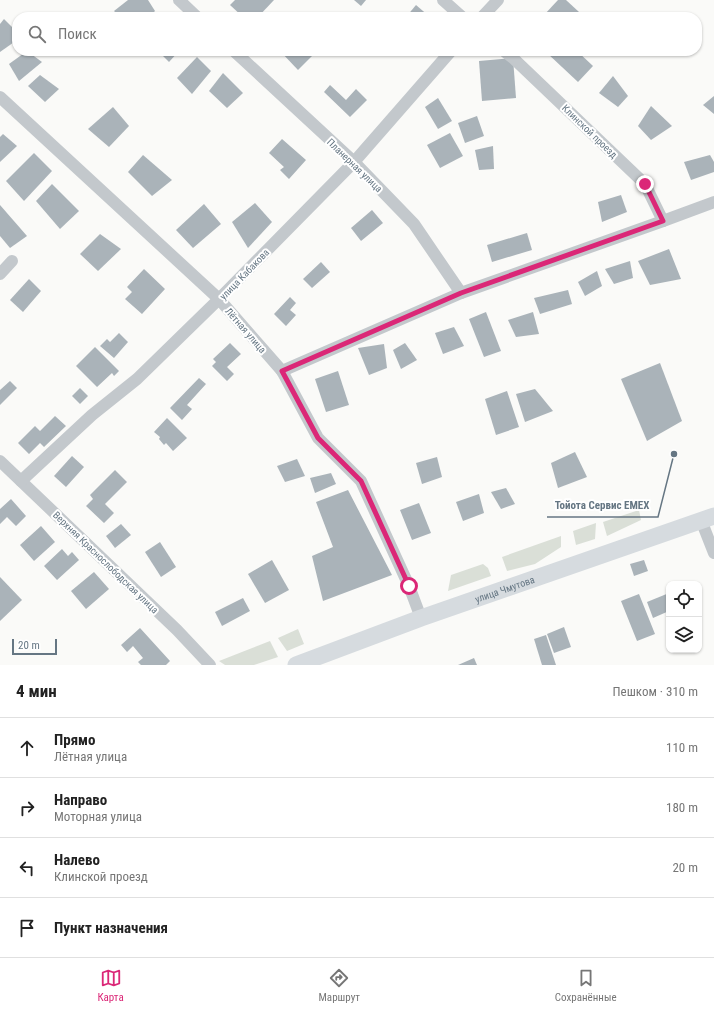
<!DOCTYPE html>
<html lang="ru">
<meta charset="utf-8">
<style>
body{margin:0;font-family:"Roboto Condensed",sans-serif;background:#f2f2f2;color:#222}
.controls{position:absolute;right:12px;bottom:12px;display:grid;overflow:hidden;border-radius:8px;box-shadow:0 1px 3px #0004}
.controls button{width:36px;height:36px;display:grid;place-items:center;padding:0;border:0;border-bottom:1px solid #e0e0e0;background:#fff;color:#222;font:20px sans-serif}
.scale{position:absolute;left:12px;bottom:10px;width:45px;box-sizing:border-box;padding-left:4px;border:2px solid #657683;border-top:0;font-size:11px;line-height:14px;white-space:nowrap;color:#657683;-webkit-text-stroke:3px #fff;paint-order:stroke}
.stop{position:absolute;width:12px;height:12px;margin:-9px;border:3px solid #db2777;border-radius:50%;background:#fff}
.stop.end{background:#db2777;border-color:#fff;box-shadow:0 1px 4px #0008}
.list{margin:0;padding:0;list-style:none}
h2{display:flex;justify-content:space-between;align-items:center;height:52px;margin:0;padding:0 16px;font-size:17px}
h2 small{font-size:13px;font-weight:400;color:#767676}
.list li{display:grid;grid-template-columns:26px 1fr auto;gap:12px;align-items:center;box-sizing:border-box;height:60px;padding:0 16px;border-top:1px solid #e0e0e0}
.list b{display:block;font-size:15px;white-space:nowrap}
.list p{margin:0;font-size:13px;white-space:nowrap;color:#767676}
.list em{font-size:13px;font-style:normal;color:#767676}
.icon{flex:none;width:22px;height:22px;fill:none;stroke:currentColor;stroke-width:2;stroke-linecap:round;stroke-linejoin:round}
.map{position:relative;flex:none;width:714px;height:665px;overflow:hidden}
.search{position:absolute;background:#fff;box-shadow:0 1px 3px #0004;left:12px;right:12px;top:12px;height:44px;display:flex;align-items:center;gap:10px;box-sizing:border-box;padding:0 14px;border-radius:16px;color:#767676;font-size:15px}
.sheet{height:292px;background:#fff}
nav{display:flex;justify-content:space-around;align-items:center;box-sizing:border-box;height:56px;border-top:1px solid #e0e0e0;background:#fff;font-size:11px;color:#767676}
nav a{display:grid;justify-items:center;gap:2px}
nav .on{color:#db2777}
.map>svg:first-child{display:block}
.green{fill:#dadfd7}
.building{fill:#aab3b9}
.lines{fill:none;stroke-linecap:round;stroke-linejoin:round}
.street{stroke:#c3c8cc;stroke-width:12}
.secondary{stroke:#d6dbdf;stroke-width:17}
.route{stroke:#db2777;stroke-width:5}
.labels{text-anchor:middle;stroke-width:4;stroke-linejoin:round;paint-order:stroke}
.street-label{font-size:10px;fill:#657683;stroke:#fff}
.leader{fill:none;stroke:#657683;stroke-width:1.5}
.callout-dot{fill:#657683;stroke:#fff;stroke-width:1.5}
.callout-label{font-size:11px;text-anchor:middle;font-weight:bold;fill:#657683;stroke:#fff;stroke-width:4;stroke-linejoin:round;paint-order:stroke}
</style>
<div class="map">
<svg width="714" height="665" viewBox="0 0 714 665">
<rect width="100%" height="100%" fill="#fafaf8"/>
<g class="green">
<polygon points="639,510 641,520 607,536 603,522"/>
<polygon points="596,523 595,539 576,545 573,531"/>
<polygon points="561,536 561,547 535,564 507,571 502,557"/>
<polygon points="483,564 488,568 491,576 448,591 451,575"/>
<polygon points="298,629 304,644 287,651 278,638"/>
<polygon points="270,641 278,657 254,665 225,665 219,661"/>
</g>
<g class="building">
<polygon points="128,0 148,0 155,11 149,17 120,17 114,11"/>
<polygon points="235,0 274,0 258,17 243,17 230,5"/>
<polygon points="354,0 366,0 361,6"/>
<polygon points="558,0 566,0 579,12 574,17 546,17 544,15"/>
<polygon points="416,5 430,17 406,17"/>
<polygon points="4,19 17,32 17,40 0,52 0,24"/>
<polygon points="27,51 42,62 19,81 9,64"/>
<polygon points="158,51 179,51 169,62"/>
<polygon points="280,51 311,51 314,54 298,70"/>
<polygon points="549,51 577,51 593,66 578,82 547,53"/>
<polygon points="197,57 211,71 192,94 177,78"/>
<polygon points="513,58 516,98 482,101 479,61"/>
<polygon points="223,73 243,93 227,108 209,91"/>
<polygon points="40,75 59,89 45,102 28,86"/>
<polygon points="613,76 628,96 618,107 599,93"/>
<polygon points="330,85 346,100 356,89 367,100 350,117 324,92"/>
<polygon points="714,96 714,114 703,105"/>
<polygon points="438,98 452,121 438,129 425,107"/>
<polygon points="651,106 672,126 651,140 638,126"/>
<polygon points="113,107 129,126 109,147 88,129"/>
<polygon points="477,116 484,136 465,143 458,123"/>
<polygon points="450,133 463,156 440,168 427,145"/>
<polygon points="3,134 17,146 0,162 0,137"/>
<polygon points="282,139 306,160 289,179 280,170 284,167 269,153"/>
<polygon points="493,146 494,169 479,170 475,150"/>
<polygon points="34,153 52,171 24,201 6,181"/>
<polygon points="143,155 172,180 152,196 128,172"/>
<polygon points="710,155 714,162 714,172 691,180 684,162"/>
<polygon points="52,184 79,211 60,229 36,201"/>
<polygon points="621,195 627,212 602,222 598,202"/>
<polygon points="255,203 272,222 248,248 232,222"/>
<polygon points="204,204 221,224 193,248 176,230"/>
<polygon points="0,205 27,236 10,248 0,236"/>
<polygon points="372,210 383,223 361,241 351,228"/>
<polygon points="527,233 532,250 492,262 487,245"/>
<polygon points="100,234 121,249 98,271 80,254"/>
<polygon points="669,249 681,279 650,285 638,261"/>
<polygon points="630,261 633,278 614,284 605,269"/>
<polygon points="321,262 330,272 312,288 303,279"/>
<polygon points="144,269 165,289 142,314 125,299 132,292 127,287"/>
<polygon points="597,271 602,286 585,296 578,282"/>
<polygon points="29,279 41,291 23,312 10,300"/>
<polygon points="568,290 572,304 540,314 534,298"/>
<polygon points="290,297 296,303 290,310 296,315 286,326 274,314"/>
<polygon points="486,312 501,351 484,357 469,319"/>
<polygon points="533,312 539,334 516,337 508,320"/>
<polygon points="454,327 464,346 443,354 435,333"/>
<polygon points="119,333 128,342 114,358 100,346 107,339 110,342"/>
<polygon points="230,343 241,354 227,367 234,374 227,381 212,366 216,362 213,359"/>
<polygon points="405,343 417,360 401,369 393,350"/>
<polygon points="384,344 387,368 369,375 358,348"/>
<polygon points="95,347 119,371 114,376 112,373 97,387 76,366"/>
<polygon points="660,363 682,421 647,441 621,379"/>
<polygon points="338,371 349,405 326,412 315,379"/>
<polygon points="199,378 206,384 187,405 192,409 182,420 170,408"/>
<polygon points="10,381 17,388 0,405 0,390"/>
<polygon points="80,388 88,396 80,404 72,396"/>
<polygon points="535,389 553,411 525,422 516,394"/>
<polygon points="507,391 519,427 496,435 485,399"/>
<polygon points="55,416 66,426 44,447 40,443 29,454 18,443 35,426 40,431"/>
<polygon points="167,418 187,438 173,451 166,443 164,445 159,439 160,437 154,432"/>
<polygon points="575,452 587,477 558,488 551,463"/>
<polygon points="72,456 84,467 66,487 54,476"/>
<polygon points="437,457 442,477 422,484 416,463"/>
<polygon points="297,459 305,476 285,482 277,466"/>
<polygon points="115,470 127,482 105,504 114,513 104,523 86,506 93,499 90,495"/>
<polygon points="331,473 336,484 315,493 310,478"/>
<polygon points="506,488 515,504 501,509 491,492"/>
<polygon points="348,490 392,575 323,601 312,556 333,547 316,502"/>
<polygon points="479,494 484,513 463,521 456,502"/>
<polygon points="11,499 26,516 16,526 7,517 0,524 0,509"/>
<polygon points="419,503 431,533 412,540 400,510"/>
<polygon points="121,524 131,535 115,548 106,536"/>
<polygon points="41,526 55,542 34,561 20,545"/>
<polygon points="160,542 176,567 161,577 145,552"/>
<polygon points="62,549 68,556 72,552 79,560 57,580 44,566"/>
<polygon points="272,560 289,590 265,603 248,574"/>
<polygon points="644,560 648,571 634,576 630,564"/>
<polygon points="94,572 109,589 86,609 71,591"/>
<polygon points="0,577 22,600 0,621"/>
<polygon points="669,593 669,611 653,618 647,602"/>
<polygon points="639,594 655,634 637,641 621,601"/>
<polygon points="243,598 250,611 222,626 215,612"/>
<polygon points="564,627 571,647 554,653 547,634"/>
<polygon points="140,628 170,661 166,665 141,665 138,662 143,658 133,646 127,652 121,645"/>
<polygon points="546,635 556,665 542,665 534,639"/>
<polygon points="474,658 477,665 458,665"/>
</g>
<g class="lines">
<g class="street">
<polyline points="179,0 197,17"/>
<polyline points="443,0 462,17"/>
<polyline points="482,17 498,0"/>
<polyline points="234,51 354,162 414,224 461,293"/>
<polyline points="504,51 513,58 645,184 663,221"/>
<polyline points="0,97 219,299 282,371 318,438 361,481 409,586 421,618"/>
<polyline points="0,274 12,261"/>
<polyline points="282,371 461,293 663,221 714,202"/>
<polyline points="0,461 177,630 210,665"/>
<polyline points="21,481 92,415 137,379 219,299 354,162 451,51"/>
<polyline points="701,520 714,553"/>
</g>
<path class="secondary" id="s1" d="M296,665L421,618L714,516"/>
</g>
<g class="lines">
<polyline class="route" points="409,586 361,481 318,438 282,371 461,293 663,221 645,184"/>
</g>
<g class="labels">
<g class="street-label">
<text transform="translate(590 131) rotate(44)" y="4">Клинской проезд</text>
<text transform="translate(355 165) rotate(44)" y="4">Планерная улица</text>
<text transform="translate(244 274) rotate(-46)" y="4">улица Кабакова</text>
<text transform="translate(246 330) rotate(49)" y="4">Лётная улица</text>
<text transform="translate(106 562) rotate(44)" y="4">Верхняя Краснослободская улица</text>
<text dy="4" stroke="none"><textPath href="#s1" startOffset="222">улица Чмутова</textPath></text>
</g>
</g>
<path class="leader" d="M674 454L658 517H547"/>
<circle class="callout-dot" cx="674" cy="454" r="4"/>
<g class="callout-label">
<text x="602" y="509">Тойота Сервис EMEX</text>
</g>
</svg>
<div class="controls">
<button><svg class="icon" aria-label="locate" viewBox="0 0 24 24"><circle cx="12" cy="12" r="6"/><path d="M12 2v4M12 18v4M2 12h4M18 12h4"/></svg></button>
<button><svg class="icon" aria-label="layers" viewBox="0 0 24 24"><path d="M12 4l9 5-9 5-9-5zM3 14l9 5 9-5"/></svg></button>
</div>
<div class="scale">20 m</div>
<div class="stop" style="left:409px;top:586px"></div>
<div class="stop end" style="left:645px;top:184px"></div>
<div class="search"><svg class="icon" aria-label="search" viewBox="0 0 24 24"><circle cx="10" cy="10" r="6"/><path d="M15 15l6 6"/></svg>Поиск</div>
</div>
<section class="sheet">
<h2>4 мин<small>Пешком · 310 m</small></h2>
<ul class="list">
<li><svg class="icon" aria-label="ahead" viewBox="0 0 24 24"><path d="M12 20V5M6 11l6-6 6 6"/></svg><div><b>Прямо</b><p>Лётная улица</p></div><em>110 m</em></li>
<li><svg class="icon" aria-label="right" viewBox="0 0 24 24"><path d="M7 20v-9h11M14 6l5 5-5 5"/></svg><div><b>Направо</b><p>Моторная улица</p></div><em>180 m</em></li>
<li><svg class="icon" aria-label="left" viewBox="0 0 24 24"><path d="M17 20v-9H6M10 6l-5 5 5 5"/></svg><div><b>Налево</b><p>Клинской проезд</p></div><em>20 m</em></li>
<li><svg class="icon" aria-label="arrive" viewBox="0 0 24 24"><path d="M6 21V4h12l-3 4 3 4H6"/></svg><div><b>Пункт назначения</b></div></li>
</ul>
</section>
<nav>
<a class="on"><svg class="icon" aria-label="map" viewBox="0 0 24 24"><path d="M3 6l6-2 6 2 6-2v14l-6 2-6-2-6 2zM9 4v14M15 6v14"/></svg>Карта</a>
<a><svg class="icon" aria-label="directions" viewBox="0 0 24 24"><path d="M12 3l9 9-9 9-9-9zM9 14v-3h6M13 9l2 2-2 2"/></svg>Маршрут</a>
<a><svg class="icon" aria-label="saved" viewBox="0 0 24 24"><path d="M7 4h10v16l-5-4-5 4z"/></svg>Сохранённые</a>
</nav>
